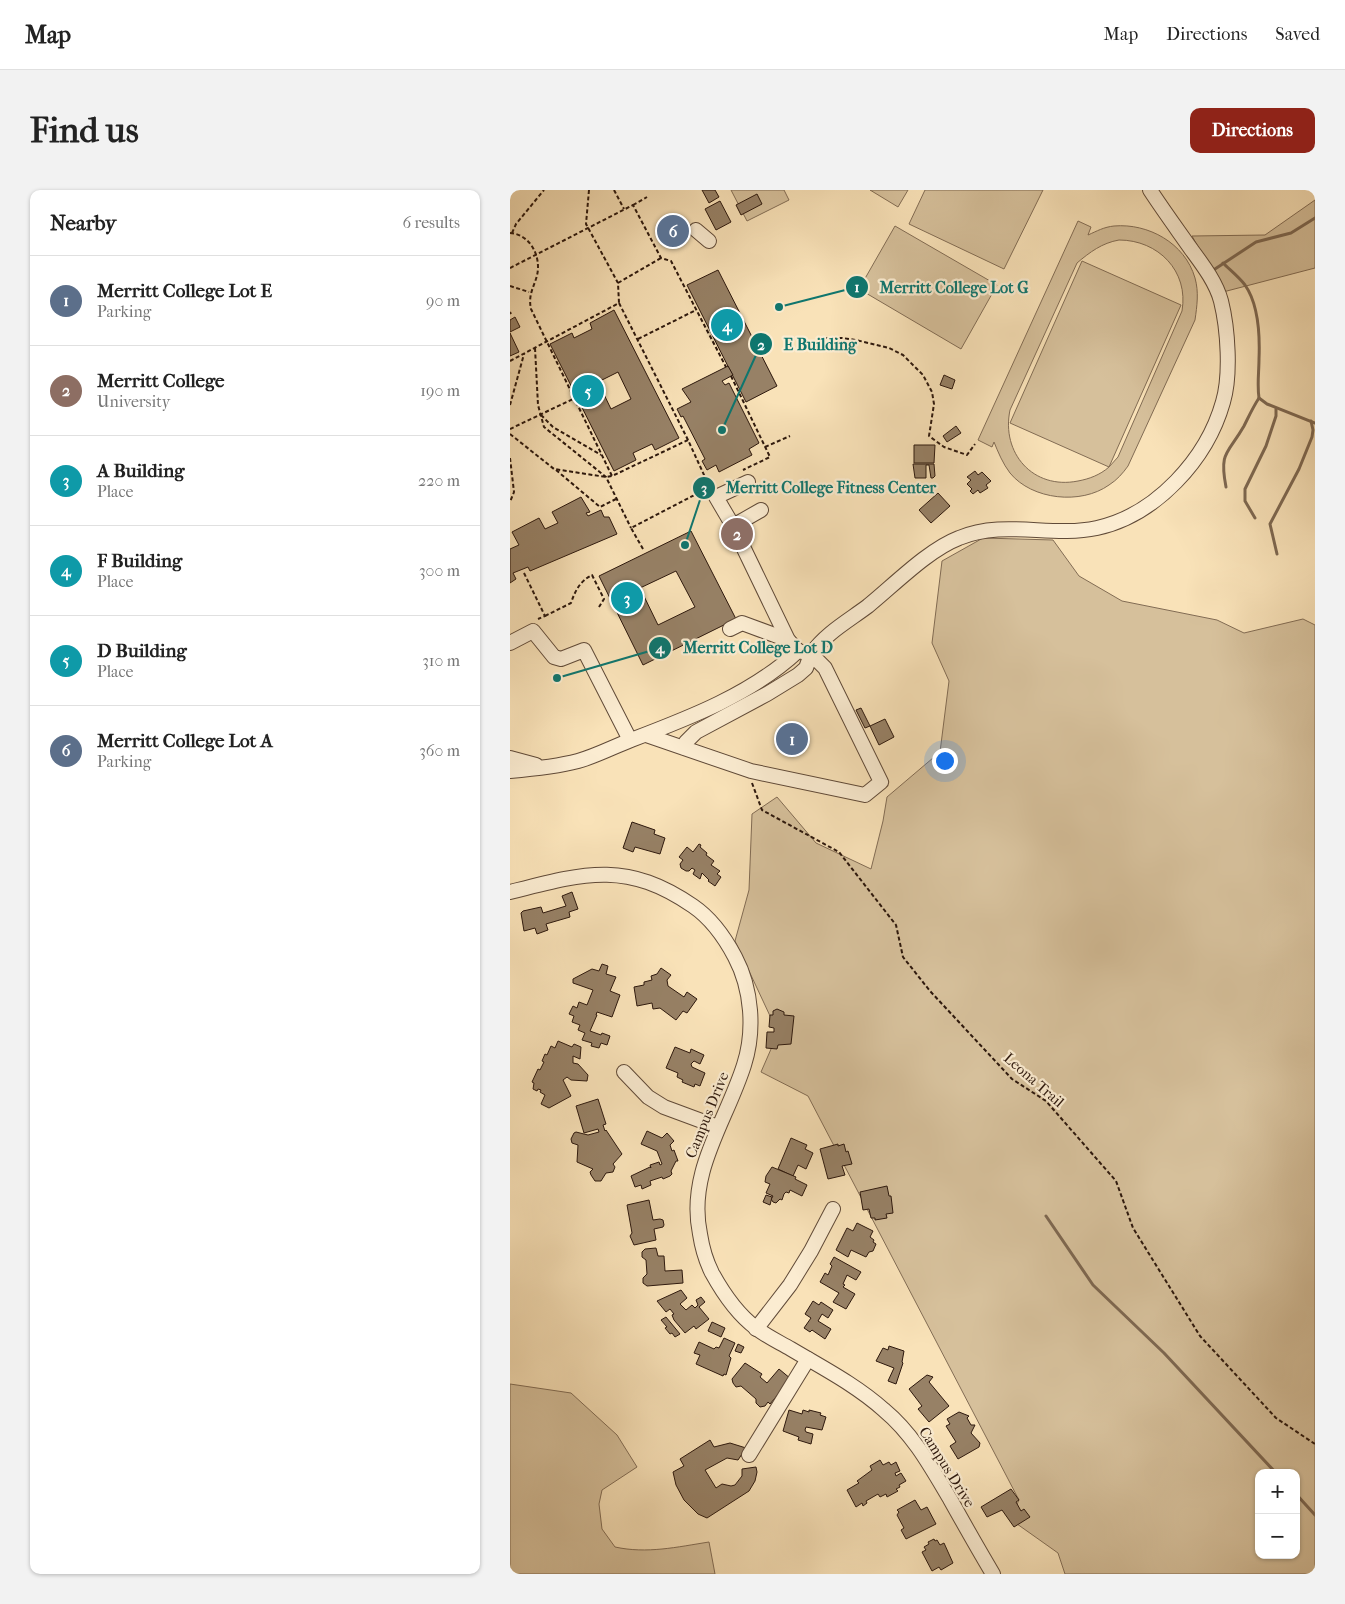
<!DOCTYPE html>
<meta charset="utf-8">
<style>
body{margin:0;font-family:"IM FELL French Canon",serif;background:#f2f2f2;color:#222}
.controls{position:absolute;right:15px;bottom:15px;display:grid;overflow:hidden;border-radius:10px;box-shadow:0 1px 4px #0004}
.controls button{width:45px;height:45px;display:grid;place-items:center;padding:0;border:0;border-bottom:1px solid #e0e0e0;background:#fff;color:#222;font:25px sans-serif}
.you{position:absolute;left:434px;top:570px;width:18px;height:18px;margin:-12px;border:4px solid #fff;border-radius:50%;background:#1a73e8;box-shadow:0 0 0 8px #1a73e833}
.badge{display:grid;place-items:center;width:32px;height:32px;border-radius:50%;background:#8f2418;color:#fff;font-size:16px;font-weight:700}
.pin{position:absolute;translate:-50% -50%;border:2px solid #fff;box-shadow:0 1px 5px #0006}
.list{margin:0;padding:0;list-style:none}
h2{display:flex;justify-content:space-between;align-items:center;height:65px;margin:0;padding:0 20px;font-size:21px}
h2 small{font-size:16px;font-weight:400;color:#767676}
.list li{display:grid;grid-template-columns:32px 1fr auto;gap:15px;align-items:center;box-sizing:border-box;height:90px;padding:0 20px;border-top:1px solid #e0e0e0}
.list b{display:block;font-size:19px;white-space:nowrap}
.list p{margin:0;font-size:16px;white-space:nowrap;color:#767676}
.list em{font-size:16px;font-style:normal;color:#767676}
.map{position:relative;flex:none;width:805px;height:1384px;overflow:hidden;border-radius:10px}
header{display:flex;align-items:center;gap:30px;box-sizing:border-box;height:70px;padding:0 25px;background:#fff;border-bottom:1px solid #e0e0e0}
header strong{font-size:24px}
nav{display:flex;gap:28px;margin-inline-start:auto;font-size:18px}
.intro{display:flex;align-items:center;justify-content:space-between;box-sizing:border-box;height:120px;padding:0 30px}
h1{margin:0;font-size:35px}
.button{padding:12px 22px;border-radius:10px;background:#8f2418;color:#fff;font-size:18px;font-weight:700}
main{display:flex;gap:30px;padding:0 30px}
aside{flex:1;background:#fff;border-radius:10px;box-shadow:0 1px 4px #0004}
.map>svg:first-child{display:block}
.green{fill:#d6c09b;stroke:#826c54;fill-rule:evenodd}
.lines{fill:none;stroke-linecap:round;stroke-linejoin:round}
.stream{stroke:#7e6851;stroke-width:3}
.building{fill:#978166;stroke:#2d180d;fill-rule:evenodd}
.minor-casing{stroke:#604a38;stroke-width:16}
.path{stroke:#2d180d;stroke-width:2;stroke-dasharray:4 2.5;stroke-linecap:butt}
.minor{stroke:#fbecd1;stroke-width:14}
.labels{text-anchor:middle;stroke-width:4.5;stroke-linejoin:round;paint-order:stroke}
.street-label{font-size:15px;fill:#2d180d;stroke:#fbecd1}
.leader{fill:none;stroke:#0f766e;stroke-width:2}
.callout-dot{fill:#0f766e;stroke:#fbecd1;stroke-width:2}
.mark-label{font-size:15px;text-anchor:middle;font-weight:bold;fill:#fff}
.callout-label{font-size:16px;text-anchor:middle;font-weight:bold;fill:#0f766e;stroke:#fbecd1;stroke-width:4.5;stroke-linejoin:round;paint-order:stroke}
</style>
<header>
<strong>Map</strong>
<nav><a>Map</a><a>Directions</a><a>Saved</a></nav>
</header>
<div class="intro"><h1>Find us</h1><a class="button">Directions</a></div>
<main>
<aside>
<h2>Nearby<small>6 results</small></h2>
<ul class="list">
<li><span class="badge" style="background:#5c6f8a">1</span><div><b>Merritt College Lot E</b><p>Parking</p></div><em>90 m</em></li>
<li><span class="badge" style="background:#8d6e63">2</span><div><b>Merritt College</b><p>University</p></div><em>190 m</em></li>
<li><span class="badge" style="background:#0f9aa8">3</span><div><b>A Building</b><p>Place</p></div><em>220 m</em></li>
<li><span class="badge" style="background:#0f9aa8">4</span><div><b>F Building</b><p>Place</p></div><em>300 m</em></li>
<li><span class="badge" style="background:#0f9aa8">5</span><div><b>D Building</b><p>Place</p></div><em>310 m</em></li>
<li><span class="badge" style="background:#5c6f8a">6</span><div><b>Merritt College Lot A</b><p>Parking</p></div><em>360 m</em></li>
</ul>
</aside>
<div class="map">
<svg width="805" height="1384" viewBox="0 0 805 1384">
<rect width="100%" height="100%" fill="#f9e2b8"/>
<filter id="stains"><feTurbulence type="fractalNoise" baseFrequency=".004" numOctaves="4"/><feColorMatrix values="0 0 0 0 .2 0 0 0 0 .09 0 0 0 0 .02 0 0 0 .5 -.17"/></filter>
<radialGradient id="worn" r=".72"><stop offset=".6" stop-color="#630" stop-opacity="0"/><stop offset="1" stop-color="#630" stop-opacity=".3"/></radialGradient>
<g class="green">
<polygon points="221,0 274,0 279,10 237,31"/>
<polygon points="360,0 398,0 388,17"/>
<polygon points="415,0 533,0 494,79 399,34"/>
<polygon points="805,10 805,78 713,102 682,46 755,45"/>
<path d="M568,31L581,37L578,45C587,41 594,37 604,36C638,33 675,53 685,88C689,102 687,116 685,130L618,276C613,283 607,290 599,295C571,315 522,310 500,283C493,274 488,262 484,252L482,257L468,250ZM609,50C648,50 679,81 672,121L608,267L599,277L671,115L572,71L500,233L599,277C590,285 579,289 568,291C523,300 491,263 500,220L567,73C580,62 592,53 609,50Z"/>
<polygon points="385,36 487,95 451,159 349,99"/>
<path d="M473,348L543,350L569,386L612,411L707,430L734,443L793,429L805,435V1384H555L548,1363L500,1329L509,1310L298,906L251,882L268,843L225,751L239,700L242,624L267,607L306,653L361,679L373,631L377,607L430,562L439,491L422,453L432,371ZM749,1283H786V1365H749Z"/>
<path d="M0,1194L61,1203L107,1245L127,1277L92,1300L89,1314L92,1339L105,1357C137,1364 167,1357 199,1352L205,1384H0Z"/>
</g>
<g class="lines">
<g class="stream">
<path d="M713,73C720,80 729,87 735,95C749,115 750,145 749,169C749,182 747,195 749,208L757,214L805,233"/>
<polyline points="705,79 746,52 781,43 805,28"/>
<path d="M716,297C709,261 718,264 734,236C739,226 743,217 749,208"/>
<polyline points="745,328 735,311 735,299 756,256 766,226 766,219"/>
<polyline points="767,364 760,334 789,279 802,247 803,240 801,231"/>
<polyline points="536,1026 583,1095 654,1163 766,1283"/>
<polyline points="786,1304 805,1325"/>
</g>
</g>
<g class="building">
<polygon points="192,0 205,0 209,7 199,13"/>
<polygon points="247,4 252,14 231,25 226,15"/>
<polygon points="210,11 221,32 206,40 195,19"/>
<polygon points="208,80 267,196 236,212 177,95"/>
<path d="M104,120L169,248L145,260L142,254L123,263L126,270L104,281L40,154L62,143L64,148L82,139L80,133ZM108,182L121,209L101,219L88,192Z"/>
<polygon points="5,127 10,137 0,142 0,130"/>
<polygon points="0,143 9,162 0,166"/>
<polygon points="218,176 223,185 212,191 215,195 219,193 249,253 239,259 242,265 209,282 206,275 197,280 192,271 195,269 173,226 171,227 167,219 181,212 172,199"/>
<polygon points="434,185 445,190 442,199 430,195"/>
<polygon points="446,236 451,243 437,252 433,246"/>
<polygon points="404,255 425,255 424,273 404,273"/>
<polygon points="403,274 424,274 425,286 423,288 421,288 419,275 416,275 416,288 405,288"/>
<polygon points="465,281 468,285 472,282 481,291 476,295 478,298 470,303 468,300 463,304 460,301 462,299 457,294 461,290 457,287"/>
<polygon points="428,303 440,316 421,333 409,320"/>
<polygon points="71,307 80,322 76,323 78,326 91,320 94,327 99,327 107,344 20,381 18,377 3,383 6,389 0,393 0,359 9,355 2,342 29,328 35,339 48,333 42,322"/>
<path d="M181,341L226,429L133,475L89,386ZM166,381L185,417L148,435L130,398Z"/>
<polygon points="351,518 360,536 355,538 346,520"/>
<polygon points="375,529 384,547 369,555 360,536"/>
<polygon points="122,632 145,640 144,644 155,648 150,664 125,657 123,662 113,658"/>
<polygon points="189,654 191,655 190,657 197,663 196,665 204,671 201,675 210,681 207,684 211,687 205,696 198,691 199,690 192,683 190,689 183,684 185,680 182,678 179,681 176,681 171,678 170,674 173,670 169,667 177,657 183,662"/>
<polygon points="62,702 68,719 59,722 60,727 36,734 38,740 27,744 25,738 14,741 11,723 13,721 31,717 33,723 56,716 52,706"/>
<polygon points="92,774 98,776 96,784 106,787 100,801 110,805 102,827 87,822 86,825 87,825 80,841 91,845 92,843 100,846 97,855 91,853 89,858 81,856 82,853 72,850 75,843 68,840 70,835 62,832 64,826 59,824 63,816 67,818 69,812 77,815 83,800 63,793 63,789 82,779 89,781"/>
<polygon points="151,778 161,785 157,790 158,796 174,807 177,802 187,809 177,823 173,821 166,830 150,818 143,819 142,813 127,816 124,797 134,795 134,792 142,790 141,786 147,784"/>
<polygon points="267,819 274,822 274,825 284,826 281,854 268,855 267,859 256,858 257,842 264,842 264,838 259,837 260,825 263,825 263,821"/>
<polygon points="48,851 62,857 64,854 71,857 70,869 63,866 63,873 68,874 78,885 77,891 61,890 57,887 53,890 61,906 39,918 31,914 35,905 30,902 31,900 28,899 27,901 23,899 24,893 22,892 28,879 30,880 34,872 32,871 35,864 37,865 41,856 45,858"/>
<polygon points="165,857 180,863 181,859 194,865 190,874 184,871 181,874 182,877 195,883 190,896 185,894 184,897 172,892 173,890 167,887 168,883 156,878"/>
<polygon points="88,909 96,934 93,935 95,941 96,940 112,964 103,974 105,977 103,982 96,983 91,991 85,991 81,985 80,982 83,979 67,972 68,955 62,953 61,949 64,943 66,942 78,945 89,942 88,939 74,943 66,916"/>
<polygon points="137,941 152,948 157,943 164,951 160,955 162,961 164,960 168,971 166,971 161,981 162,984 160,986 153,989 152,987 140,991 141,995 132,999 131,995 125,997 121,986 140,977 141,978 140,975 149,972 150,975 152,974 147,961 131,954"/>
<polygon points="281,948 297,955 295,959 303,963 296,979 288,975 283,986 268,979"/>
<polygon points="328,954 328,956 334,954 336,962 338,961 342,974 332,976 335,985 318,989 310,959"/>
<polygon points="262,977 286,987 285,989 297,995 292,1006 280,1000 279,1003 276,1002 274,1004 272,1010 270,1009 266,1013 263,1012 261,1009 263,1006 256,1003 260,994 255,992 256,986"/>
<polygon points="377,996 379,1006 381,1006 383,1023 376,1024 377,1028 365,1030 365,1028 361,1028 359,1019 353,1020 350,1002"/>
<polygon points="256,1005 262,1007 260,1015 253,1012"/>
<polygon points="139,1010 143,1030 150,1029 153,1030 154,1035 153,1037 144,1039 146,1050 124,1055 120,1046 122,1043 117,1015"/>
<polygon points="347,1033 363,1041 360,1047 364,1050 363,1052 366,1054 363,1061 359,1062 356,1067 341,1060 338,1067 326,1060 337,1038 343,1041"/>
<polygon points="146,1058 148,1066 154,1066 155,1081 172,1080 173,1093 137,1096 133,1093 133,1088 137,1084 136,1070 132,1067 132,1062 135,1059"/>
<polygon points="324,1067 351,1082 346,1090 337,1085 333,1094 335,1095 333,1097 345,1104 336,1119 323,1112 329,1103 310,1092 315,1083 318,1085 322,1076 320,1074"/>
<polygon points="171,1100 177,1108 170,1114 176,1120 182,1115 185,1118 188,1115 186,1110 191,1107 195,1112 189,1117 199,1129 186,1139 184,1136 175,1143 164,1130 162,1125 164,1124 160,1119 156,1122 147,1111"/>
<polygon points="303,1111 309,1115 311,1112 323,1120 318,1128 312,1124 308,1131 321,1139 315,1149 302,1140 300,1142 294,1138 301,1128 295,1124"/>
<polygon points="156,1127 170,1144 165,1147 162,1143 160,1144 155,1138 157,1137 151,1130"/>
<polygon points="202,1132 215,1138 211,1147 198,1141"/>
<polygon points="214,1148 225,1153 219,1166 221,1168 216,1185 214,1184 213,1186 186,1174 190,1165 184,1163 189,1152 204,1159 206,1157 209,1158"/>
<polygon points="228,1154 234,1157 231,1163 225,1161"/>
<polygon points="379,1156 394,1161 392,1172 393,1173 386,1194 378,1191 384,1178 366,1171 373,1158 378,1160"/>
<polygon points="235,1173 252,1184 250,1187 257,1193 269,1179 281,1189 260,1214 258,1212 255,1216 250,1217 246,1213 246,1209 231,1196 226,1197 223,1193 222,1189"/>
<polygon points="417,1185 423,1187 419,1192 439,1216 419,1232 408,1219 412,1216 399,1199"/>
<polygon points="279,1220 292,1224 293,1220 299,1222 299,1220 311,1223 310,1225 316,1227 312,1240 296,1237 295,1240 296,1242 303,1244 301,1254 288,1250 289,1247 273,1241"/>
<polygon points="449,1222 459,1226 457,1228 461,1235 465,1235 461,1243 470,1253 469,1257 448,1269 440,1256 446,1252 436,1236 440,1234 437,1229"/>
<polygon points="200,1250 204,1257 220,1253 236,1258 228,1270 217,1268 195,1280 206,1298 212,1294 221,1296 225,1295 232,1286 232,1279 246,1277 247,1282 245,1291 239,1301 197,1328 188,1324 174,1310 166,1295 163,1282 174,1276 170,1269"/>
<polygon points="370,1270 373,1275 379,1272 381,1275 386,1272 390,1281 385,1283 386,1286 391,1283 396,1291 389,1295 390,1297 386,1299 388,1301 377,1307 376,1304 370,1307 368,1304 356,1311 357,1313 353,1316 352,1313 346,1317 337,1300 349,1293 347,1291 362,1280 360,1276"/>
<polygon points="501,1299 509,1310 506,1312 511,1321 514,1319 520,1327 504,1337 492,1320 477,1327 471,1317"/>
<polygon points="405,1310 411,1320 417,1317 426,1334 396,1349 391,1340 394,1338 387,1325 389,1322 387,1320"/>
<polygon points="424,1349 425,1351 427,1350 430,1355 434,1353 443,1373 431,1380 429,1377 422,1381 412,1362 416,1360 414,1357 419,1354 418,1352"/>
</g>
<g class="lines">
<g class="minor-casing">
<g id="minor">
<polyline points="186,40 199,51"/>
<polyline points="251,320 223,336 278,450 288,461"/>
<polyline points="223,336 206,307 238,292"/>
<polyline points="220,439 232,433 278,450"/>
<polyline points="0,453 23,441 44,467 51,469 74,460 120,550"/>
<polyline points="136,545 241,581 355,605 371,592 315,478 301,464 296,478 288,485 257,504 186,542 176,552 174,558"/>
<polyline points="0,568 26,575"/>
<path d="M0,581C23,579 45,577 68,571C86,566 103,557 121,550C179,528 242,504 288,461L301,464C316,443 338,431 358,416C385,394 418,360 449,348C494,329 541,348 587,338C646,325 697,269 713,212C721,185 718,139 711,111C706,92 692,74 681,59C667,39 653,20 640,0"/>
<path d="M0,702C74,683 116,670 183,716C202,729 215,748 225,767C242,799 245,841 234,875C216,932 177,982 190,1044C192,1057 196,1071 202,1083C213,1103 227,1124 246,1138C256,1146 269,1152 281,1159C313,1178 346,1195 374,1220C403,1244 421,1277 440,1309C454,1334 468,1359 483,1384"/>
<polyline points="114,882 138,907 154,917 208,937"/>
<polyline points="246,1139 280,1095 301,1061 323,1019"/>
<polyline points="239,1265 298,1169"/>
</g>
</g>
<g class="path">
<polyline points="79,0 76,34 108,93 109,113"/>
<polyline points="104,0 114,19"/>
<polyline points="123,15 137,7"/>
<path d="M0,43C17,44 28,60 28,77C28,93 17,101 21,119L102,286L178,250"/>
<polyline points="2,43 6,34 34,0"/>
<polyline points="0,78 123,15 151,68 161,71 216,177"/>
<polyline points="108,93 151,68"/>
<polyline points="0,96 19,102"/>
<polyline points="0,122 1,124"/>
<polyline points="309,148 332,148 346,150 379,158 393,165 413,185 422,202 424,214 419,246 434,257 457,265 465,254"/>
<polyline points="128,149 186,120"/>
<polyline points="25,158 28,215 34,237 96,287 121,338"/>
<polyline points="0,171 109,113 178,250 200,298"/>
<polyline points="221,186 260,267 233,280"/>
<polyline points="0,215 14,164"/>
<polyline points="31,225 43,237 91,265"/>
<polyline points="0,239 63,209"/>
<polyline points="0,244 44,279 96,287 102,286"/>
<polyline points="255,257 280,246"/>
<polyline points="0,268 4,302 0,312"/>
<polyline points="46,280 90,317 106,309"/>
<polyline points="133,359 121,338 198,298"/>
<polyline points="14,383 35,426 28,429"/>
<path d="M35,426L61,413C65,401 70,391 82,385L94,409L89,417"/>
<polyline points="242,593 252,620 329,662 386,735 393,767 420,801 502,889 536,911 606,991 623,1038 690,1146 766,1228 805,1254"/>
</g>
<use href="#minor" class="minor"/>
</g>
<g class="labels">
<g class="street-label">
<text transform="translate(524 890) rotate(41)" y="5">Leona Trail</text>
<text transform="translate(197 925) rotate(-68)" y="5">Campus Drive</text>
<text transform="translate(437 1277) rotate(58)" y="5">Campus Drive</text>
</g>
</g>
<path class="leader" d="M269 117L347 97M212 240L251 154M175 355L194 298M47 488L150 458"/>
<g class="callout-dot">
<circle cx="269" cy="117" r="5"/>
<circle cx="212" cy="240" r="5"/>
<circle cx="175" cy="355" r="5"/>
<circle cx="47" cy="488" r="5"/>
<circle cx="347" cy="97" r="12"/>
<circle cx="251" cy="154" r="12"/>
<circle cx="194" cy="298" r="12"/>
<circle cx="150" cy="458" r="12"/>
</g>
<g class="mark-label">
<text x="347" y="102">1</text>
<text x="251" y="160">2</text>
<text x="194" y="303">3</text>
<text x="150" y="463">4</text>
</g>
<g class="callout-label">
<text x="444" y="103">Merritt College Lot G</text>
<text x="310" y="160">E Building</text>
<text x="321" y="303">Merritt College Fitness Center</text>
<text x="248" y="463">Merritt College Lot D</text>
</g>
<rect width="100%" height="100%" filter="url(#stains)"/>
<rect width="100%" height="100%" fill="url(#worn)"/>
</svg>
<div class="controls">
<button>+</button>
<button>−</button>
</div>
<div class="you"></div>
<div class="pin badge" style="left:282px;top:549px;background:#5c6f8a">1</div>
<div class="pin badge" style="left:227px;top:344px;background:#8d6e63">2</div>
<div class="pin badge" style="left:117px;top:408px;background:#0f9aa8">3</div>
<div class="pin badge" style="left:217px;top:135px;background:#0f9aa8">4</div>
<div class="pin badge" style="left:78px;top:201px;background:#0f9aa8">5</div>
<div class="pin badge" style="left:163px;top:41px;background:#5c6f8a">6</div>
</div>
</main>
